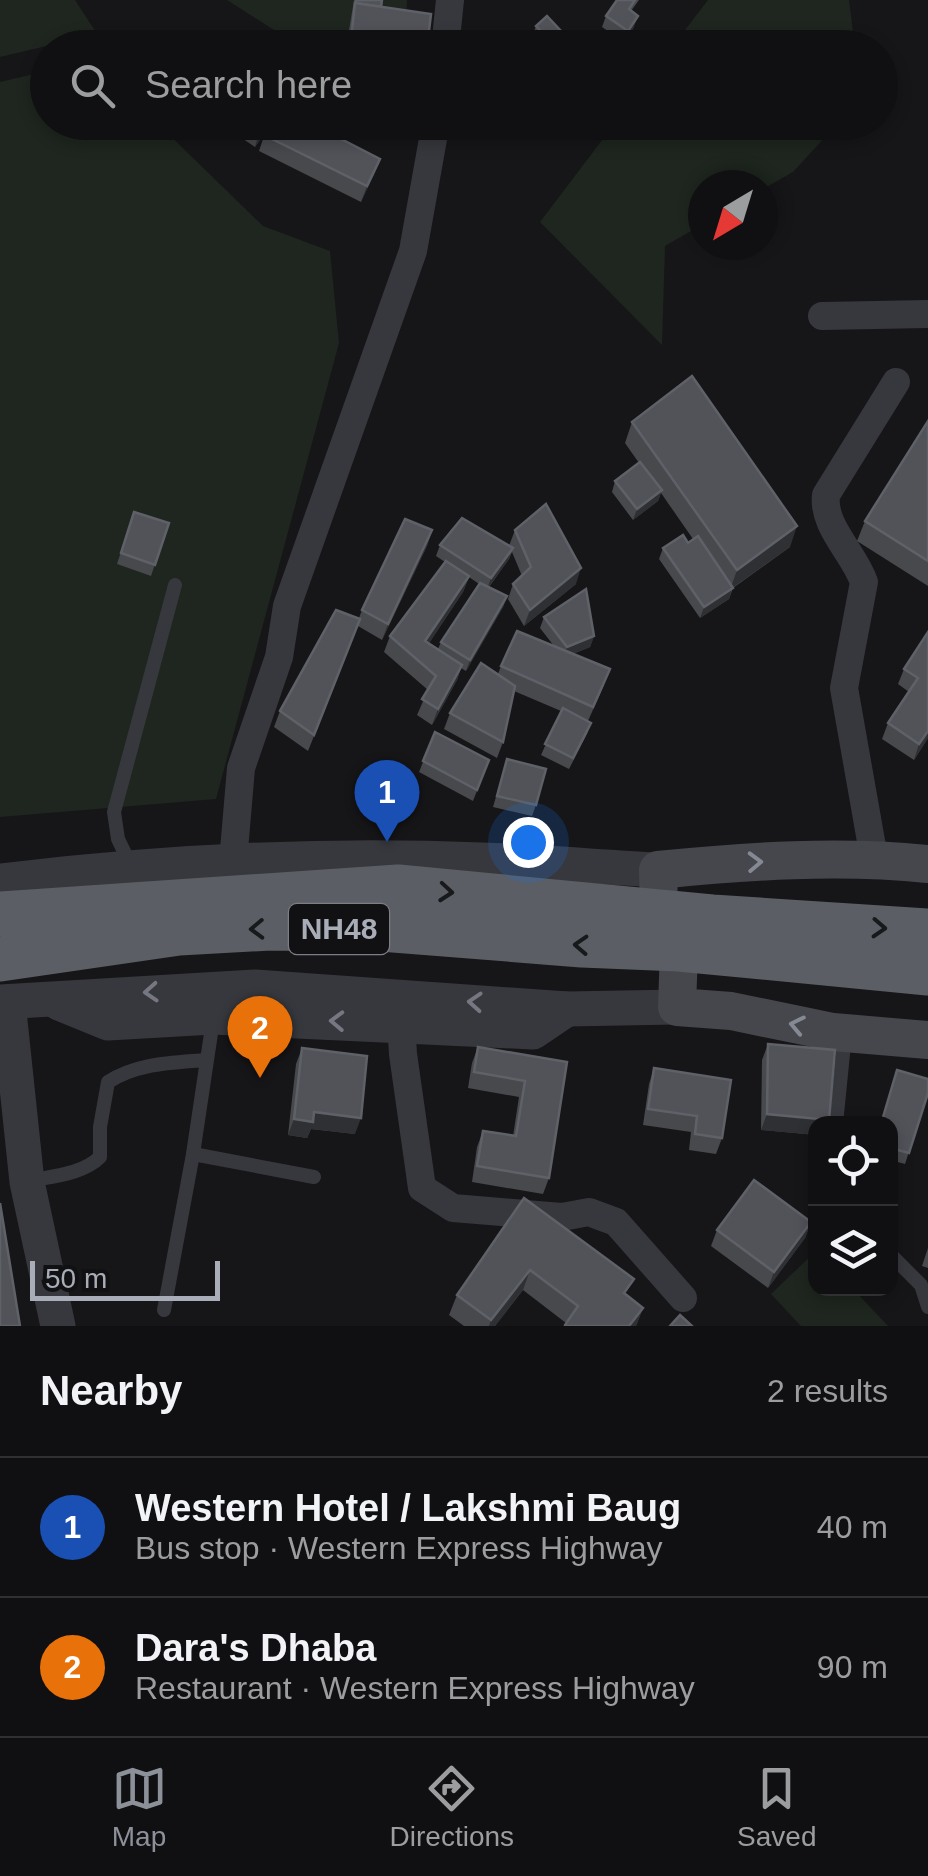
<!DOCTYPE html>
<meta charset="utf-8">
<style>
body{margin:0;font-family:Arial,sans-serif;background:#1e1e20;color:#f1f3f6}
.controls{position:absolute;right:30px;bottom:30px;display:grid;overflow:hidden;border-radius:20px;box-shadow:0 5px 15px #0003}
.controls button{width:90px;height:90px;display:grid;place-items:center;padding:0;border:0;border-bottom:2px solid #303032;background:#101012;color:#f1f3f6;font:50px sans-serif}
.compass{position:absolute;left:688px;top:170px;width:90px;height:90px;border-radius:50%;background:#101012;box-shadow:0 5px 15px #0003;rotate:218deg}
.scale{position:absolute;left:30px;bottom:25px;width:190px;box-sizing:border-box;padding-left:10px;border:5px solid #a8adb8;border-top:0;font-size:28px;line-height:35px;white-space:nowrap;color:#a8adb8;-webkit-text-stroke:8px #111113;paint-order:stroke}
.you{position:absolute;left:528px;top:842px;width:35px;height:35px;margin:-25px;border:8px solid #fff;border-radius:50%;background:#1a73e8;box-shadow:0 0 0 15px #1a73e833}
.badge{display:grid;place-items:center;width:65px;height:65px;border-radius:50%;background:#8c9099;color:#fff;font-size:32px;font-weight:700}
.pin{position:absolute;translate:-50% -82px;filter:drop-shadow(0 2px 5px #0008)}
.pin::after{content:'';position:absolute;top:52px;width:35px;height:30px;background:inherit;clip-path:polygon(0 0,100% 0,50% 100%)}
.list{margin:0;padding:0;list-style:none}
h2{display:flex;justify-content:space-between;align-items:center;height:130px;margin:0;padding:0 40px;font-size:42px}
h2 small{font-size:32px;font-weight:400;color:#9c9d9f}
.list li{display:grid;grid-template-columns:65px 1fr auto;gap:30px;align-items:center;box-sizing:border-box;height:140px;padding:0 40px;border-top:2px solid #303032}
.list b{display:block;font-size:38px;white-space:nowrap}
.list p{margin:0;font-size:32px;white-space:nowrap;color:#9c9d9f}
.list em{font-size:32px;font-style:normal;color:#9c9d9f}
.icon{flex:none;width:55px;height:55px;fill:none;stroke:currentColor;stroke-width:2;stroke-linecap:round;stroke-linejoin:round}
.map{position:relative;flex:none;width:928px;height:1326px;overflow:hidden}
.search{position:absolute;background:#101012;box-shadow:0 5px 15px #0003;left:30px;right:30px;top:30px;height:110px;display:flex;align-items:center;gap:25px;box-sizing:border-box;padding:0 35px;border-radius:55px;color:#9c9d9f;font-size:38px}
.sheet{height:410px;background:#101012}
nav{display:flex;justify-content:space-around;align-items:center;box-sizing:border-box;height:140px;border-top:2px solid #303032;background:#101012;font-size:28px;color:#9c9d9f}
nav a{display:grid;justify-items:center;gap:5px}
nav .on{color:#8c9099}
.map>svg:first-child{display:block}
.green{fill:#1e261f}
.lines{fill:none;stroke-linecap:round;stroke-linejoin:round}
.service{stroke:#37383d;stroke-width:14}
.minor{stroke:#37383d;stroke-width:28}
.tertiary{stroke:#37383d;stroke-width:35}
.secondary{stroke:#45474d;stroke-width:38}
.trunk{stroke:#5b5e65;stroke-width:45}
.wall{fill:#47494d;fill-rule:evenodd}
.shaded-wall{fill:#2f3033}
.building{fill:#525359;stroke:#5f6168;stroke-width:2.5}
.oneway{stroke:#858993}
.oneway2{stroke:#18191b}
.oneway3{stroke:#757881}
.labels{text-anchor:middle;stroke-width:10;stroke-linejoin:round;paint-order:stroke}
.shield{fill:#111113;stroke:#7b7e86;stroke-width:2.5}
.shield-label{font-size:30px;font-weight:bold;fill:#a8adb8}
</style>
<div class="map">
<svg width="928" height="1326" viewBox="0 0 928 1326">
<rect width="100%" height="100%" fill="#161618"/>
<g class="green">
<polygon points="0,0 75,0 97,34 0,57"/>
<polygon points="227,0 407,0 405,47 301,47"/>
<polygon points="708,0 849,0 855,47 672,47"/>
<polygon points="47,71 48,122 157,123 263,226 330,251 339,343 216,799 0,817 0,82"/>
<polygon points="615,123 838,123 793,172 763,189 763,185 703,185 703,224 665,246 662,345 540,222"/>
<polygon points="815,1252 816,1288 853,1289 888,1326 801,1326 771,1294"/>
</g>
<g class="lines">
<g class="service">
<polyline points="132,868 118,839 114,812 175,585"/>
<polyline points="836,1124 845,1034"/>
<polyline points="193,1154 314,1177"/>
<path d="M29,1181C53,1176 83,1174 100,1157V1127L108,1082C138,1063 171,1063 206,1060"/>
<polyline points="890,1254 921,1285 928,1307"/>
<polyline points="164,1310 193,1154 213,1020"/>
</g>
<g class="minor">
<polyline points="445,48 450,0"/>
<polyline points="822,316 928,314"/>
<path d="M874,858L844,688L864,582C854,553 822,526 826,495L896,382"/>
<polyline points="233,862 241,768 279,657 287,606 413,251 436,122"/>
<polyline points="400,1005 403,1054 422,1188 453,1208 562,1217 589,1212 616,1222 683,1298"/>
</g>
<g class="tertiary">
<path d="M0,881C159,862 322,853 482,860C541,862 600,867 658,870"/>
<polyline points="0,1002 255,987 567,1009 677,1007"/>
<polyline points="8,1002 27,1182 58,1326"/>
<polyline points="59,1003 108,1023 213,1017 533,1032 567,1009"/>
</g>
<g class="secondary">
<path d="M659,911L658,870C748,861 838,855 928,864"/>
<polyline points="679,949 677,1007 731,1011 833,1032 928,1040"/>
</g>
<g class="trunk">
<polyline points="0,914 398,887 712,917 928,931"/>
<polyline points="0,959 179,933 270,928 381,929 582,945 679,949 928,973"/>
</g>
</g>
<g class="wall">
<polygon points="354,0 382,0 381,7 427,48 346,48"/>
<polygon points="617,0 639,0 631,11 634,27 624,42 602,27 606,16"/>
<polygon points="536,26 577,48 542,48 532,37"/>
<polygon points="218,122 308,122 380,159 361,202 259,151 265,133 255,147"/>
<polygon points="928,421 928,586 857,541 865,521"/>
<polygon points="632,422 790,547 733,588 729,599 700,618 659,559 663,548 688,543 693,539 661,493 658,501 633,520 612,492 615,481 639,463 625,443"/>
<polygon points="134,512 169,523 151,576 117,564"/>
<polygon points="432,530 427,546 382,640 358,626 308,751 274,727 280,711 359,618 362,610"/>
<path d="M515,530L576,584L524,626L508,599L513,584L522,576L512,552L509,559L489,587L507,596L503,607L466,671L461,668L457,680L432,725L417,715L428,690L384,652L390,636L445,562L436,556L440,545L509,546ZM469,577L479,584L441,642L438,649L429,643L463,592Z"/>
<polygon points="544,617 594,636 590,647 573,654 604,685 588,721 591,723 587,734 569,769 541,755 561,711 514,691 503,742 497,758 444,729 450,713 498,674 501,666 554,646 540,628"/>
<polygon points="928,632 928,738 914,760 882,739 888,723 909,692 898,684 904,669"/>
<polygon points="435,732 489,760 473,801 419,772"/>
<polygon points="507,759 536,805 532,816 493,807"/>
<polygon points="768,1044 829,1120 827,1124 816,1124 816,1135 761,1130 762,1060"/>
<polygon points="478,1047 567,1062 549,1178 543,1194 472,1182 477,1147 483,1131 513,1136 519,1097 468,1088 472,1063"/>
<polygon points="302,1048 355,1134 311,1129 307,1138 288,1135 296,1064"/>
<polygon points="654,1068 722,1138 716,1154 689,1150 691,1132 643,1125 649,1084"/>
<polygon points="928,1093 905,1164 890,1160 890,1124"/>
<polygon points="524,1198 628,1296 643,1308 636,1326 564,1326 566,1323 523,1290 495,1326 464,1326 449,1315 457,1295"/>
<polygon points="811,1222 805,1238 768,1288 711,1246 717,1230"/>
<polygon points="928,1248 928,1268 922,1266"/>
</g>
<g class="shaded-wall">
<polygon points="638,16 634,27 624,42 628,31"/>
<polygon points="269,122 273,122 255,147 258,137"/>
<polygon points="380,159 374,175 361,202 367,186"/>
<polygon points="662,490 658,501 633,520 637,509"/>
<polygon points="797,526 790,547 732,588 729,599 700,618 704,607 730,590 737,570"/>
<polygon points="432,530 427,546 382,640 388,624"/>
<polygon points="513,548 509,559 487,589 491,578"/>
<polygon points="581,568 576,584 524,626 530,610"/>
<polygon points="469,576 463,592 420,657 425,641"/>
<polygon points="507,596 503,607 466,671 470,660"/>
<polygon points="594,636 590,647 563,658 567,647"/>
<polygon points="462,665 457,680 432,725 438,709"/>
<polygon points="928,731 928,738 914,760 919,744"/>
<polygon points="314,1112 361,1118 355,1134 311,1129 307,1138 288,1135 294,1119"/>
<polygon points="767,1114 829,1120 827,1124 816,1124 816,1135 761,1130"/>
<polygon points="811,1222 805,1238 768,1288 774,1272"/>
<polygon points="530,1270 523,1290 495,1326 489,1326 491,1320"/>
<polygon points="643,1308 636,1326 629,1326"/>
</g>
<g class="building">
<polygon points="356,0 382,0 381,7 356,3"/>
<polygon points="617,0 635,0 629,9 638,16 628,31 606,16"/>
<polygon points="355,3 431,14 427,48 350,48"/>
<polygon points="547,16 577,48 557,48 536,26"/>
<polygon points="238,122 269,122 258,137"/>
<polygon points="271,122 308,122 380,159 367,186 264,135"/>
<polygon points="692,376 797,526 737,570 632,422"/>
<polygon points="928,421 928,561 865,521"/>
<polygon points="640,462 662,490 637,509 615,481"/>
<polygon points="546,504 581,568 530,610 513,584 531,567 515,530"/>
<polygon points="134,512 169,523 155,565 121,553"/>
<polygon points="462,518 513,548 491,578 440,545"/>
<polygon points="405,519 432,530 388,624 362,610"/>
<polygon points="683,535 688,543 698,536 733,588 704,607 663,548"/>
<polygon points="446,561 469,576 425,641 462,665 438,709 422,699 436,676 390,636"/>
<polygon points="480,583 507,596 470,660 441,642"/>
<polygon points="586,589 594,636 567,647 544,617"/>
<polygon points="336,610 360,619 314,735 280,711"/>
<polygon points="517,631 610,669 593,707 501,666"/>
<polygon points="928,632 928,731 919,744 888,723 918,678 904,669"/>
<polygon points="481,663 515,686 503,742 450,713"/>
<polygon points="563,708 591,723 573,758 545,744"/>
<polygon points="435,732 489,760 477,790 423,761"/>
<polygon points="507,759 546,769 536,805 497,796"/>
<polygon points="768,1044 835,1050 829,1120 767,1114"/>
<polygon points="478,1047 567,1062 549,1178 477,1166 483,1131 516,1136 525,1081 474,1072"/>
<polygon points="302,1048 367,1056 361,1118 314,1112 313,1122 294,1119"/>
<polygon points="654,1068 731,1080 722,1138 695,1134 697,1116 648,1109"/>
<polygon points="897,1070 928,1079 928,1093 909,1153 890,1148 890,1124 881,1124"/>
<polygon points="754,1180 811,1222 774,1272 717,1230"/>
<polygon points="524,1198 634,1279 624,1293 643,1308 629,1326 566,1326 565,1325 578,1306 530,1270 491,1320 457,1295"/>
<polygon points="0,1203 20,1326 0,1326"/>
<polygon points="680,1315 692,1326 670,1326"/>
</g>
<defs><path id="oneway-chevron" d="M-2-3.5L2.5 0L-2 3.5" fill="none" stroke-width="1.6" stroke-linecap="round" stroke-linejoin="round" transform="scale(2.5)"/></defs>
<g class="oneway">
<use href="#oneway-chevron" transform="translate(755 862) rotate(-2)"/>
<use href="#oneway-chevron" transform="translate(797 1025) rotate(-168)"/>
</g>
<g class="oneway2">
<use href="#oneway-chevron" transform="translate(446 892) rotate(5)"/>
<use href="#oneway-chevron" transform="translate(879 928) rotate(3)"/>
<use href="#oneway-chevron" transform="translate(257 929) rotate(178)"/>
<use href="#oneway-chevron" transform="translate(581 945) rotate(-177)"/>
</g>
<g class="oneway3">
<use href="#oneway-chevron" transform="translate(151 992) rotate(176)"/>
<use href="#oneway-chevron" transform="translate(475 1002) rotate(-176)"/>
<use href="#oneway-chevron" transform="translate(337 1021) rotate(-178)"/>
</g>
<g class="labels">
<rect class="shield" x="289" y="904" width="100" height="50" rx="8"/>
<g class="shield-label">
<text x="339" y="939">NH48</text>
</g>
</g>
</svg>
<div class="controls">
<button><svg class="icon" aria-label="locate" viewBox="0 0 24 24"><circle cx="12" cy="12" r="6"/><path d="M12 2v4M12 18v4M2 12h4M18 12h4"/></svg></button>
<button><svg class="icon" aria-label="layers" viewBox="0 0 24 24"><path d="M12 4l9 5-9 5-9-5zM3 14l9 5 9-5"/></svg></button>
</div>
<svg class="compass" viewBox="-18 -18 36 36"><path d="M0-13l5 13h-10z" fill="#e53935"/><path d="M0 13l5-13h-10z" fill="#9c9d9f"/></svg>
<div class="scale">50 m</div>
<div class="you"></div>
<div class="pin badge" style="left:387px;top:842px;background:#1a4fb4">1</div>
<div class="pin badge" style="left:260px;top:1078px;background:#e8710a">2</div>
<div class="search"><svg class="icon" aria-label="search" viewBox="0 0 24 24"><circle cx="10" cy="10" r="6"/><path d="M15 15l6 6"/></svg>Search here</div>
</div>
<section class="sheet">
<h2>Nearby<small>2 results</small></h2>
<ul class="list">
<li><span class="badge" style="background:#1a4fb4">1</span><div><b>Western Hotel / Lakshmi Baug</b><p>Bus stop · Western Express Highway</p></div><em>40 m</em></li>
<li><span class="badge" style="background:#e8710a">2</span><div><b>Dara's Dhaba</b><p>Restaurant · Western Express Highway</p></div><em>90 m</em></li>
</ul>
</section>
<nav>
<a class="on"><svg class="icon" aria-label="map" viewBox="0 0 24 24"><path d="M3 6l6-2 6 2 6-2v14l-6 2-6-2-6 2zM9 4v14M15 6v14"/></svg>Map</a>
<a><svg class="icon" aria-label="directions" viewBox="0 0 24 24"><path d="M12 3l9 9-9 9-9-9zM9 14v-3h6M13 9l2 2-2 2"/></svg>Directions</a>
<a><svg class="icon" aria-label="saved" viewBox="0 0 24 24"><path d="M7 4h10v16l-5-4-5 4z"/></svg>Saved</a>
</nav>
